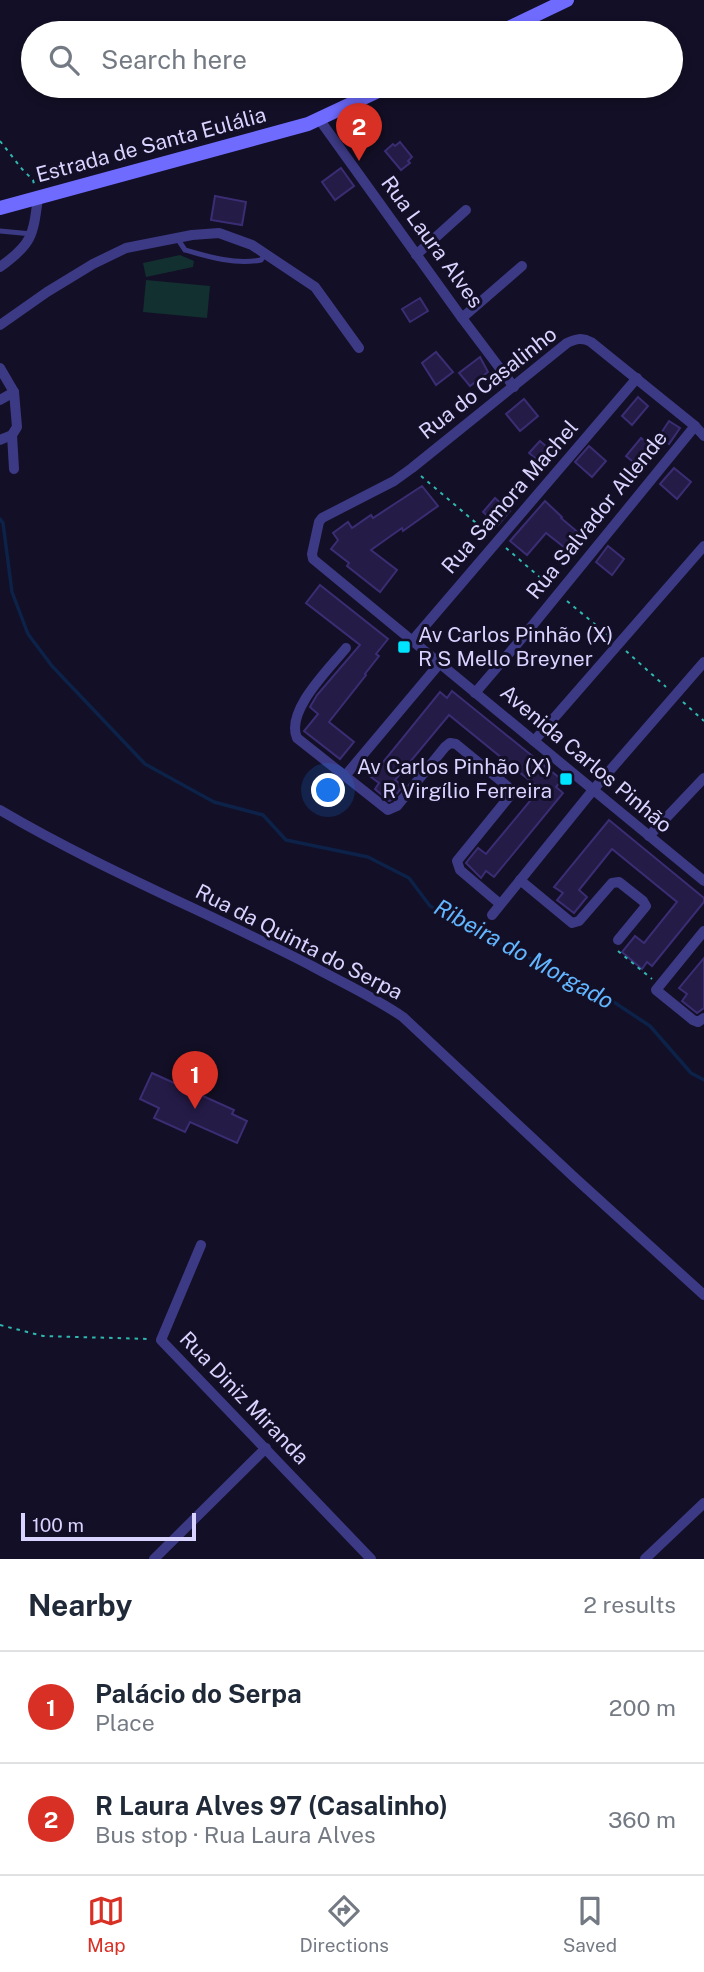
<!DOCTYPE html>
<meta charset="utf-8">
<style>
body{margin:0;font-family:"Public Sans",sans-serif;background:#f2f2f3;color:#1f2937}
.scale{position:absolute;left:21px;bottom:18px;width:175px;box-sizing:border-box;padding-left:7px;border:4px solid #d9d4ff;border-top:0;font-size:19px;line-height:24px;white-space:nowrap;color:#d9d4ff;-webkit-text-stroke:5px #130f26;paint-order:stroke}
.you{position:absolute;left:329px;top:791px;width:24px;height:24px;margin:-18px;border:5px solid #fff;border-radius:50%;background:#1a73e8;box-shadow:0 0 0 10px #1a73e833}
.badge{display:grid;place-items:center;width:46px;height:46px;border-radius:50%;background:#d93025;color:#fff;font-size:23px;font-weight:700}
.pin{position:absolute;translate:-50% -58px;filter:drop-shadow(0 2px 4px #0008)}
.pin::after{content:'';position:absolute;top:37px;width:24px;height:21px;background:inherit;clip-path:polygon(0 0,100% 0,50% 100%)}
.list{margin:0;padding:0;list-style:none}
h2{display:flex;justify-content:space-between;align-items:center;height:91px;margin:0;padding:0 28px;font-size:30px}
h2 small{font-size:23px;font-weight:400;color:#747a83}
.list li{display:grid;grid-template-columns:46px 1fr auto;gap:21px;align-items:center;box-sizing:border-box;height:112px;padding:0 28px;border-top:2px solid #e0e1e3}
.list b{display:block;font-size:26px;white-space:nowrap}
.list p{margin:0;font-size:23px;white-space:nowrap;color:#747a83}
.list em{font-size:23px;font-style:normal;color:#747a83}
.icon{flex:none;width:38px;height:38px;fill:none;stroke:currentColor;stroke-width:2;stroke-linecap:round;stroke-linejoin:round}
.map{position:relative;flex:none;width:704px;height:1559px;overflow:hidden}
.search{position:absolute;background:#fff;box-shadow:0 4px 10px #0003;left:21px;right:21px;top:21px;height:77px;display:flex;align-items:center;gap:18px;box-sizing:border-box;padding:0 24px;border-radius:38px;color:#747a83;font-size:26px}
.sheet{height:315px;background:#fff}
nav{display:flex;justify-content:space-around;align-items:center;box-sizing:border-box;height:98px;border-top:2px solid #e0e1e3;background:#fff;font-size:19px;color:#747a83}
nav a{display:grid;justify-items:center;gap:4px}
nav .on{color:#d93025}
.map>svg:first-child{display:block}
.green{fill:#12302f}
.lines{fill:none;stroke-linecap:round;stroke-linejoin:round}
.stream{stroke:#0c2248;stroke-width:3.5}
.building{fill:#241b47;stroke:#3b2d73;stroke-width:2}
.path{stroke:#2fb8b0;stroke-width:2;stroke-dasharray:3.5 5;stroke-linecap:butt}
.lane{stroke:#3d3a85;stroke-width:5}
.street{stroke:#3d3a85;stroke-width:10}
.secondary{stroke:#6f6bff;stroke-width:14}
.poi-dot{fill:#00e5ff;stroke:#130f26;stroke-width:2.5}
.labels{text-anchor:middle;stroke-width:6;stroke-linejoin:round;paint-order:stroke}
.street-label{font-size:21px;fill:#d9d4ff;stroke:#130f26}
.poi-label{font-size:21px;fill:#d9d4ff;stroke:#130f26;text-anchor:start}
.water-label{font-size:23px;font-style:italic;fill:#62b6ff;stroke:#130f26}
</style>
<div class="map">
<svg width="704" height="1559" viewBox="0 0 704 1559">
<rect width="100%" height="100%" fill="#130f26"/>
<g class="green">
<polygon points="180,255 194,261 193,267 146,277 143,263"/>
<polygon points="146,280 210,286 207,318 143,312"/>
</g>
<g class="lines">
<polyline class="stream" points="0,519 3,523 12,592 28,634 52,666 145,764 214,802 263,815 286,840 368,857 409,878 430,906 518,953 582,981 650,1026 691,1073 704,1080"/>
</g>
<g class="building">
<polygon points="400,142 412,157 408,161 410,163 401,170 385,151 393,144 395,146"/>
<polygon points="341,168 354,186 335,200 322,182"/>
<polygon points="215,196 246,202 242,225 211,220"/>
<polygon points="420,298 428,311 410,322 402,309"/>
<polygon points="436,352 453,372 436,385 422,363"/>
<polygon points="480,357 488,372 470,386 459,373"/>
<polygon points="638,397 648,406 632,425 622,416"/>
<polygon points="524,399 538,416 520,431 506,414"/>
<polygon points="669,421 680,428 669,444 666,442 643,470 626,456 641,438 652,447"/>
<polygon points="540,441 555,454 539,473 529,464 535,458 529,453"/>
<polygon points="589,446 606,461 592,477 575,462"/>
<polygon points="674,468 691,482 677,499 660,484"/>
<polygon points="422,486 438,506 403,531 402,528 371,550 397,570 380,592 347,566 349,563 331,549 338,540 333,533 348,522 352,528 371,515 373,518"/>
<polygon points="495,498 510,511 498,525 483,512"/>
<polygon points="545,501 562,517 561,518 587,540 574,555 546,533 527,555 510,541"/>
<polygon points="608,546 624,559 612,575 596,562"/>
<polygon points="320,585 388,639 376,654 379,656 365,674 366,675 329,722 354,742 340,759 304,731 318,714 310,707 317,695 360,645 306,603"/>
<polygon points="452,691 562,780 556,787 563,793 494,877 486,871 481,878 466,863 478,848 486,854 540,789 449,715 395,780 403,786 392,800 389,801 375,789 379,783 371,777 440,692 447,698"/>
<polygon points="609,820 704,898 704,902 652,966 647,962 642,969 622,952 635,936 644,943 677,902 612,849 579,890 587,897 574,913 557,900 563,893 554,887"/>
<polygon points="704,958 704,1008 697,1013 682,1001 687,994 679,988"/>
<polygon points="152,1073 234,1110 232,1114 247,1121 237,1143 190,1122 185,1132 154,1118 159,1108 140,1099"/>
</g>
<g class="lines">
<g class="path">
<polyline points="0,141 22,169 33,180 34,184"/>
<polyline points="421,476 489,534"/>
<polyline points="506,548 550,586"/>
<polyline points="567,601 609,636"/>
<polyline points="626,651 666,687"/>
<polyline points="683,702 704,721"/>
<polyline points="618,951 652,979"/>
<polyline points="0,1325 43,1336 150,1339"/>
</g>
<g class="lane">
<polyline points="0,231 32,234"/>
<path d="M177,238L185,250C209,257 236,265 261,260L266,253"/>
</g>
<g class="street">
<polyline points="319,119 462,318 514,387"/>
<polyline points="416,255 466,210"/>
<path d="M0,267C32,244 33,236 38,198"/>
<polyline points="462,318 522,266"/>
<polyline points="0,325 47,292 93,264 126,248 192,235 219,233 252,245 315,287 359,348"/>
<polyline points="0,368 14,392 17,427 12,435 0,440"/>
<polyline points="0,400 14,392"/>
<polyline points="12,435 14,469"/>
<path d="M704,436L695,426L591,342C582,337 576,339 567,343L412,468L394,481L322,518L319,522L312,554L313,559L704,881"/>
<polyline points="412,641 637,378"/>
<path d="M346,648C330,668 285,711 297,738L388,810L397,806L445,747L450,743L456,744L507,786L510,791L509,797L457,861L460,870L500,904"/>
<polyline points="475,693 523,637 695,426"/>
<polyline points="534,741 704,546"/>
<polyline points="345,776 440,663"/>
<path d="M0,810C100,869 207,912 310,965C341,982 374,997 403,1017L575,1178L704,1295"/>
<polyline points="649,836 704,778"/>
<polyline points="520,880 572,923 579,921 612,883 619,882 643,901 646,906 618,940"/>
<polyline points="492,915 593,790 704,662"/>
<polyline points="704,931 656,990 693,1020 698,1022 704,1018"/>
<polyline points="201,1245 161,1340 371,1559"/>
<polyline points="154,1559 266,1448"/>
<polyline points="645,1559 704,1503"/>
</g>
<g class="secondary">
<polyline points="498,33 567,0"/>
<polyline points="0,208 308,124 389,86"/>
</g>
</g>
<g class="poi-dot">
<rect x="397" y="640" width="14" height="14" rx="3.5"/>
<rect x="559" y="772" width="14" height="14" rx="3.5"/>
</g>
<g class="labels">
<g class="street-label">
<text transform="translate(151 145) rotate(-15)" y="7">Estrada de Santa Eulália</text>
<text transform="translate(432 242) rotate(54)" y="7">Rua Laura Alves</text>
<text transform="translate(488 383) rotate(-38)" y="7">Rua do Casalinho</text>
<text transform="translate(510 497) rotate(-49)" y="7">Rua Samora Machel</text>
<text transform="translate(597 515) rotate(-51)" y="7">Rua Salvador Allende</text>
<text transform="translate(586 759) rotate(40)" y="7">Avenida Carlos Pinhão</text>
<text transform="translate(299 942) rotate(27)" y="7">Rua da Quinta do Serpa</text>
<text transform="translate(244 1398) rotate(46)" y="7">Rua Diniz Miranda</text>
</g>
<g class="poi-label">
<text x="418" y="642">Av Carlos Pinhão (X)<tspan x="418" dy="24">R S Mello Breyner</tspan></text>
<text x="552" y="774" text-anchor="end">Av Carlos Pinhão (X)<tspan x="552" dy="24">R Virgílio Ferreira</tspan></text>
</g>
<g class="water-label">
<text transform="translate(524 954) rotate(29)" y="8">Ribeira do Morgado</text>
</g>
</g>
</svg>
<div class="scale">100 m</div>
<div class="you"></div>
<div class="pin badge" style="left:195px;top:1109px">1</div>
<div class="pin badge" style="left:359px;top:161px">2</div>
<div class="search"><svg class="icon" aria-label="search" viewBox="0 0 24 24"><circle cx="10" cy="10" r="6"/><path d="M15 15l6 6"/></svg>Search here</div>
</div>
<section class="sheet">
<h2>Nearby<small>2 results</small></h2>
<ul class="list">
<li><span class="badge">1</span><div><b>Palácio do Serpa</b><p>Place</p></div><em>200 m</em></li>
<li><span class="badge">2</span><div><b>R Laura Alves 97 (Casalinho)</b><p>Bus stop · Rua Laura Alves</p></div><em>360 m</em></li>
</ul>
</section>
<nav>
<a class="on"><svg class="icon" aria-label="map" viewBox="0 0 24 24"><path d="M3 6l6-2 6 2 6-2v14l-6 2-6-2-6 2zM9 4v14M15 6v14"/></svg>Map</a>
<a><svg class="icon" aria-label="directions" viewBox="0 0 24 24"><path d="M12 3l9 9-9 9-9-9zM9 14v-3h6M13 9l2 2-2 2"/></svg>Directions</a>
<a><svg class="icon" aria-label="saved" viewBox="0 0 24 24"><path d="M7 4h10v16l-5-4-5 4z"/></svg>Saved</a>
</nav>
